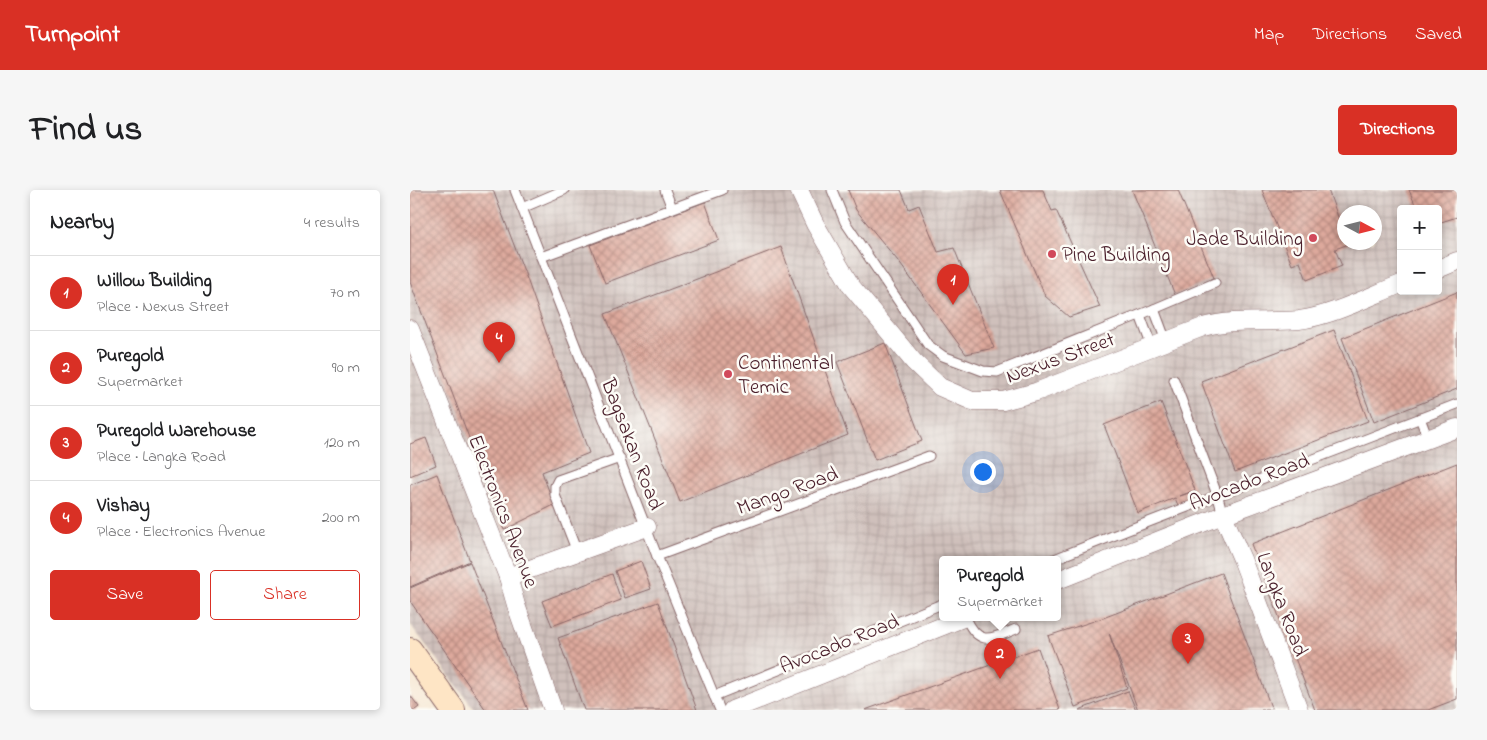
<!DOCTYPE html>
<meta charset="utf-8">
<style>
body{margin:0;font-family:"Indie Flower",sans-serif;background:#f6f6f6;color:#202124}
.controls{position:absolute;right:15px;top:15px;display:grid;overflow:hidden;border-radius:5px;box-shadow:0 2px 8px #0003}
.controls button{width:45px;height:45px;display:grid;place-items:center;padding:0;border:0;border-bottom:1px solid #e0e0e0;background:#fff;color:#202124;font:25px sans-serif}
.compass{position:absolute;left:927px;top:15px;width:45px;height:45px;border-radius:50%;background:#fff;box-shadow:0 2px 8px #0003;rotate:97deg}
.you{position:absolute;left:572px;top:281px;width:18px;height:18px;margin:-12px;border:4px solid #fff;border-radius:50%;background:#1a73e8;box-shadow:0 0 0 8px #1a73e833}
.badge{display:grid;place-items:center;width:32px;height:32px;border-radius:50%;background:#d93025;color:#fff;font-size:16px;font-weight:700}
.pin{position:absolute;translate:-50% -41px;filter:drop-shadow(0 1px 2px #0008)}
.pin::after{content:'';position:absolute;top:26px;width:18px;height:15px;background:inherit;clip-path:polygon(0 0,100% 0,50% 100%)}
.popup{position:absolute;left:529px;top:366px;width:122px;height:65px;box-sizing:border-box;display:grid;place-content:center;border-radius:5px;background:#fff;filter:drop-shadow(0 1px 4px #0005);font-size:16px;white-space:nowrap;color:#757577}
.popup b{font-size:19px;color:#202124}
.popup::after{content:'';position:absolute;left:50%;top:100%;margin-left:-10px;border:10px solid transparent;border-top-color:#fff}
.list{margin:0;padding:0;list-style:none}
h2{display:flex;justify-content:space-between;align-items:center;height:65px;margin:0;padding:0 20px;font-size:21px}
h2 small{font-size:16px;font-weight:400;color:#757577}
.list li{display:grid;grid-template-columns:32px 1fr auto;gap:15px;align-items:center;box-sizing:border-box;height:75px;padding:0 20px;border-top:1px solid #e0e0e0}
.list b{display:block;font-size:19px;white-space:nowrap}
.list p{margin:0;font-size:16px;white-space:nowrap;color:#757577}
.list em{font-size:16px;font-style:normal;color:#757577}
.actions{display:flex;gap:10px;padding:15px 20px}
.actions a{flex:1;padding:11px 0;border:1px solid #d93025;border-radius:5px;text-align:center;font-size:18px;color:#d93025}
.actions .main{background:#d93025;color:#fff}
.map{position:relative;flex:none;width:1047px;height:520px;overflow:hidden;border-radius:5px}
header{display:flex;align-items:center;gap:30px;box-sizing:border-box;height:70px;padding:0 25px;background:#d93025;color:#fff}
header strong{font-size:24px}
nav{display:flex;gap:28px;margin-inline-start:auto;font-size:18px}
.intro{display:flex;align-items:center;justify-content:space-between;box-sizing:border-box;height:120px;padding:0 30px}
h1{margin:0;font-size:35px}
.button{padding:12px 22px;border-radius:5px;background:#d93025;color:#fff;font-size:18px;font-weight:700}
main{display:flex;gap:30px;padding:0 30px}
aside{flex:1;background:#fff;border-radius:5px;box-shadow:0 2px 8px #0003}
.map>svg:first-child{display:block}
.industrial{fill:url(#industrial-grid);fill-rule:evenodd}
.building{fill:url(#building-cross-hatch)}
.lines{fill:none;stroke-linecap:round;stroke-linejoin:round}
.service-casing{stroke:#876667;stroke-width:11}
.minor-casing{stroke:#876667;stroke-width:19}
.secondary-casing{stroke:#876667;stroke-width:26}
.service{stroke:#fff;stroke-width:9}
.minor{stroke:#fff;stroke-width:18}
.secondary{stroke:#fee5c5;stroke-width:24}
.poi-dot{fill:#d1495b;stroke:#fdfcf7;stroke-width:2}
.labels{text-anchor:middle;stroke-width:5;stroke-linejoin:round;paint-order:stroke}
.poi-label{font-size:21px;fill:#4a1f2b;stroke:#fdfcf7;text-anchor:start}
.street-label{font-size:21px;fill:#4a1f2b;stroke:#fdfcf7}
</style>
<header>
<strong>Turnpoint</strong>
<nav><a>Map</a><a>Directions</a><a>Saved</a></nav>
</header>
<div class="intro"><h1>Find us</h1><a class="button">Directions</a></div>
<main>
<aside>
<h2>Nearby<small>4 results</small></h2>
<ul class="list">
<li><span class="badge">1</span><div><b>Willow Building</b><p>Place · Nexus Street</p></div><em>70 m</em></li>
<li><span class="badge">2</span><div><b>Puregold</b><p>Supermarket</p></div><em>90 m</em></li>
<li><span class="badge">3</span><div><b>Puregold Warehouse</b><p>Place · Langka Road</p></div><em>120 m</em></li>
<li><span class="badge">4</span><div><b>Vishay</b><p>Place · Electronics Avenue</p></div><em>200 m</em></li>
</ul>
<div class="actions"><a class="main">Save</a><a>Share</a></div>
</aside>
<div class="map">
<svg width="1047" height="520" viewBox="0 0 1047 520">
<defs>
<pattern id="industrial-grid" width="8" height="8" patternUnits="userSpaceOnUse" patternTransform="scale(1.25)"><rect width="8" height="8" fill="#cfc0bb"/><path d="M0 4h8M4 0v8" fill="none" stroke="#b3a5a1"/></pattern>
<pattern id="building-cross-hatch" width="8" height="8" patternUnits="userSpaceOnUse" patternTransform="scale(1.25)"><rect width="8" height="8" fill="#dda99c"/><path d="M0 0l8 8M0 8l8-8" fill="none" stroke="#b5897f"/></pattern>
</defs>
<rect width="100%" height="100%" fill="#fdfcf7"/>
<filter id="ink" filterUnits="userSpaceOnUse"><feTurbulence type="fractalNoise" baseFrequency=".02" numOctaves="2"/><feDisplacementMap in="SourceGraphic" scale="10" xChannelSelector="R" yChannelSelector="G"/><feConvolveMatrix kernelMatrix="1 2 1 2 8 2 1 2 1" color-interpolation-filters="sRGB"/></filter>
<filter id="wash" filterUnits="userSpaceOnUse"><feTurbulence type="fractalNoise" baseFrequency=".0096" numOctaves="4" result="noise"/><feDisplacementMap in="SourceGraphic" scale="20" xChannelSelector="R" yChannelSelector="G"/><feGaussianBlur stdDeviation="1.12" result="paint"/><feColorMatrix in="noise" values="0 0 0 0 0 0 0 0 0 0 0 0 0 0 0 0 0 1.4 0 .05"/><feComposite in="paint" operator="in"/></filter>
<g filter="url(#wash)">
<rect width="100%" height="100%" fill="#f7e9d6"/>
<path class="industrial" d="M0,0H1047V520H65L0,434ZM991,19H1028V101H991ZM934,22H964V52H934ZM532,370H648V428H532Z"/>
<g id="blocks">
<g class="building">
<polygon points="0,0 83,0 117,89 179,263 132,282 144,315 94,340 0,92"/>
<polygon points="438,0 491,0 499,19 509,15 528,62 544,58 584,158 556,164 488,71 446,20"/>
<polygon points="590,0 633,0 642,21 646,20 690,117 659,127 635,106"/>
<polygon points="722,0 768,0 804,88 765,105"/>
<polygon points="852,0 918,0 934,43 934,52 938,52 939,54 925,59 932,76 897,90 890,72 882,75"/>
<polygon points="999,0 1047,0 1047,27 1028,33 1028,19 1007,19"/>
<polygon points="295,12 309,50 195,93 180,55"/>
<polygon points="371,57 438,245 270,312 195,124"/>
<polygon points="1047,102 1047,199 964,232 932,148"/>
<polygon points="924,140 958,231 825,282 791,191"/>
<polygon points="475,153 512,251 465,270 427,172"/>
<polygon points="751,212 785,300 770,306 785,301 789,311 769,318 765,308 728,323 694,235"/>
<polygon points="16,248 26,275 0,286 0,254"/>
<polygon points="1047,273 1047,509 1018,520 905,520 841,354"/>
<polygon points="27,284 60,371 0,397 0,295"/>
<polygon points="231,371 241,399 215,408 205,381"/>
<polygon points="60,372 118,520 76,520 0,411 0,398"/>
<polygon points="811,383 862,520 728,520 699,443 717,498 665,517 638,446 693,428"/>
<polygon points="202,384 211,410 142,436 132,411"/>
<polygon points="248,412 287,520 174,520 148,448"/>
<polygon points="628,458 650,520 455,520"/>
<polygon points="718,501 726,520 669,520"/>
<polygon points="0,505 9,517 5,520 0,520"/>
</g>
</g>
</g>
<g filter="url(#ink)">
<use href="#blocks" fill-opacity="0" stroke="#876667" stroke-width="1"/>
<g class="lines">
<g class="service-casing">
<g id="service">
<polyline points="105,0 247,366 310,520"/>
<polyline points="255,0 262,18"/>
<polyline points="422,0 435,32 518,155 533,166 573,181 587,182 744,119 805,93"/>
<polyline points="112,18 154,0"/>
<polyline points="131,67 312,0"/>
<polyline points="744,119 756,151"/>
<polyline points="730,125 742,157"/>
<polyline points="764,190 808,307 813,325"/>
<polyline points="1010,228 1018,249"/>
<polyline points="167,362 145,305 145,296 148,290 210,268"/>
<polyline points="247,366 519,266"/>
<path d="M642,370C776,316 912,267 1047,214"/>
<path d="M556,428C569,457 581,449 606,439"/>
<polyline points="304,506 532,414"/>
</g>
</g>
<g class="minor-casing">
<g id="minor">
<path d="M389,0L405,34L441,96L504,172L530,197L562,211H593L626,202L793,137C825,128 857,133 889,130C922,126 960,106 991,94"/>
<polyline points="1028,79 1047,71"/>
<polyline points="0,139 98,387 106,415 143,520"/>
<polyline points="813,325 832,369 889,520"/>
<polyline points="98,387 237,337"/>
<polyline points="648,390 813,325 1047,238"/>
<polyline points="322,520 553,428"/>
</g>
</g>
<g class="secondary-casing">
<polyline id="secondary" points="0,460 43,520"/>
</g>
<use href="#service" class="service"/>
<use href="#minor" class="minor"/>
<use href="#secondary" class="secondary"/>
</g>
</g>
<g class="poi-dot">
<circle cx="903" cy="48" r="5"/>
<circle cx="642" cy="64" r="5"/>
<circle cx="318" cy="184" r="5"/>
</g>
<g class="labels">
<g class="poi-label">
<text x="893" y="55" text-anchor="end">Jade Building</text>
<text x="652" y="71">Pine Building</text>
<text x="328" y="179">Continental<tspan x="328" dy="24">Temic</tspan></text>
</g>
<g class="street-label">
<text transform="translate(650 167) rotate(-20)" y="7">Nexus Street</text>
<text transform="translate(223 254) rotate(69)" y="7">Bagsakan Road</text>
<text transform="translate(839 291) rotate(-21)" y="7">Avocado Road</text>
<text transform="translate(377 300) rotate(-20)" y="7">Mango Road</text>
<text transform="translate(94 321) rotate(69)" y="7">Electronics Avenue</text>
<text transform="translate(873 414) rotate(69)" y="7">Langka Road</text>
<text transform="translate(429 453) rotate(-22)" y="7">Avocado Road</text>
</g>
</g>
</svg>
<div class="controls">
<button>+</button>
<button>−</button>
</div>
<svg class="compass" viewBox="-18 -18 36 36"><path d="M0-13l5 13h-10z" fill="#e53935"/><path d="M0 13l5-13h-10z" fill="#757577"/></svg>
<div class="you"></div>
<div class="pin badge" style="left:543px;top:115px">1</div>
<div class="pin badge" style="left:590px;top:489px">2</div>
<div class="popup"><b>Puregold</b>Supermarket</div>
<div class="pin badge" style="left:778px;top:474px">3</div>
<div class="pin badge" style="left:89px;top:173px">4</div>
</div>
</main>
